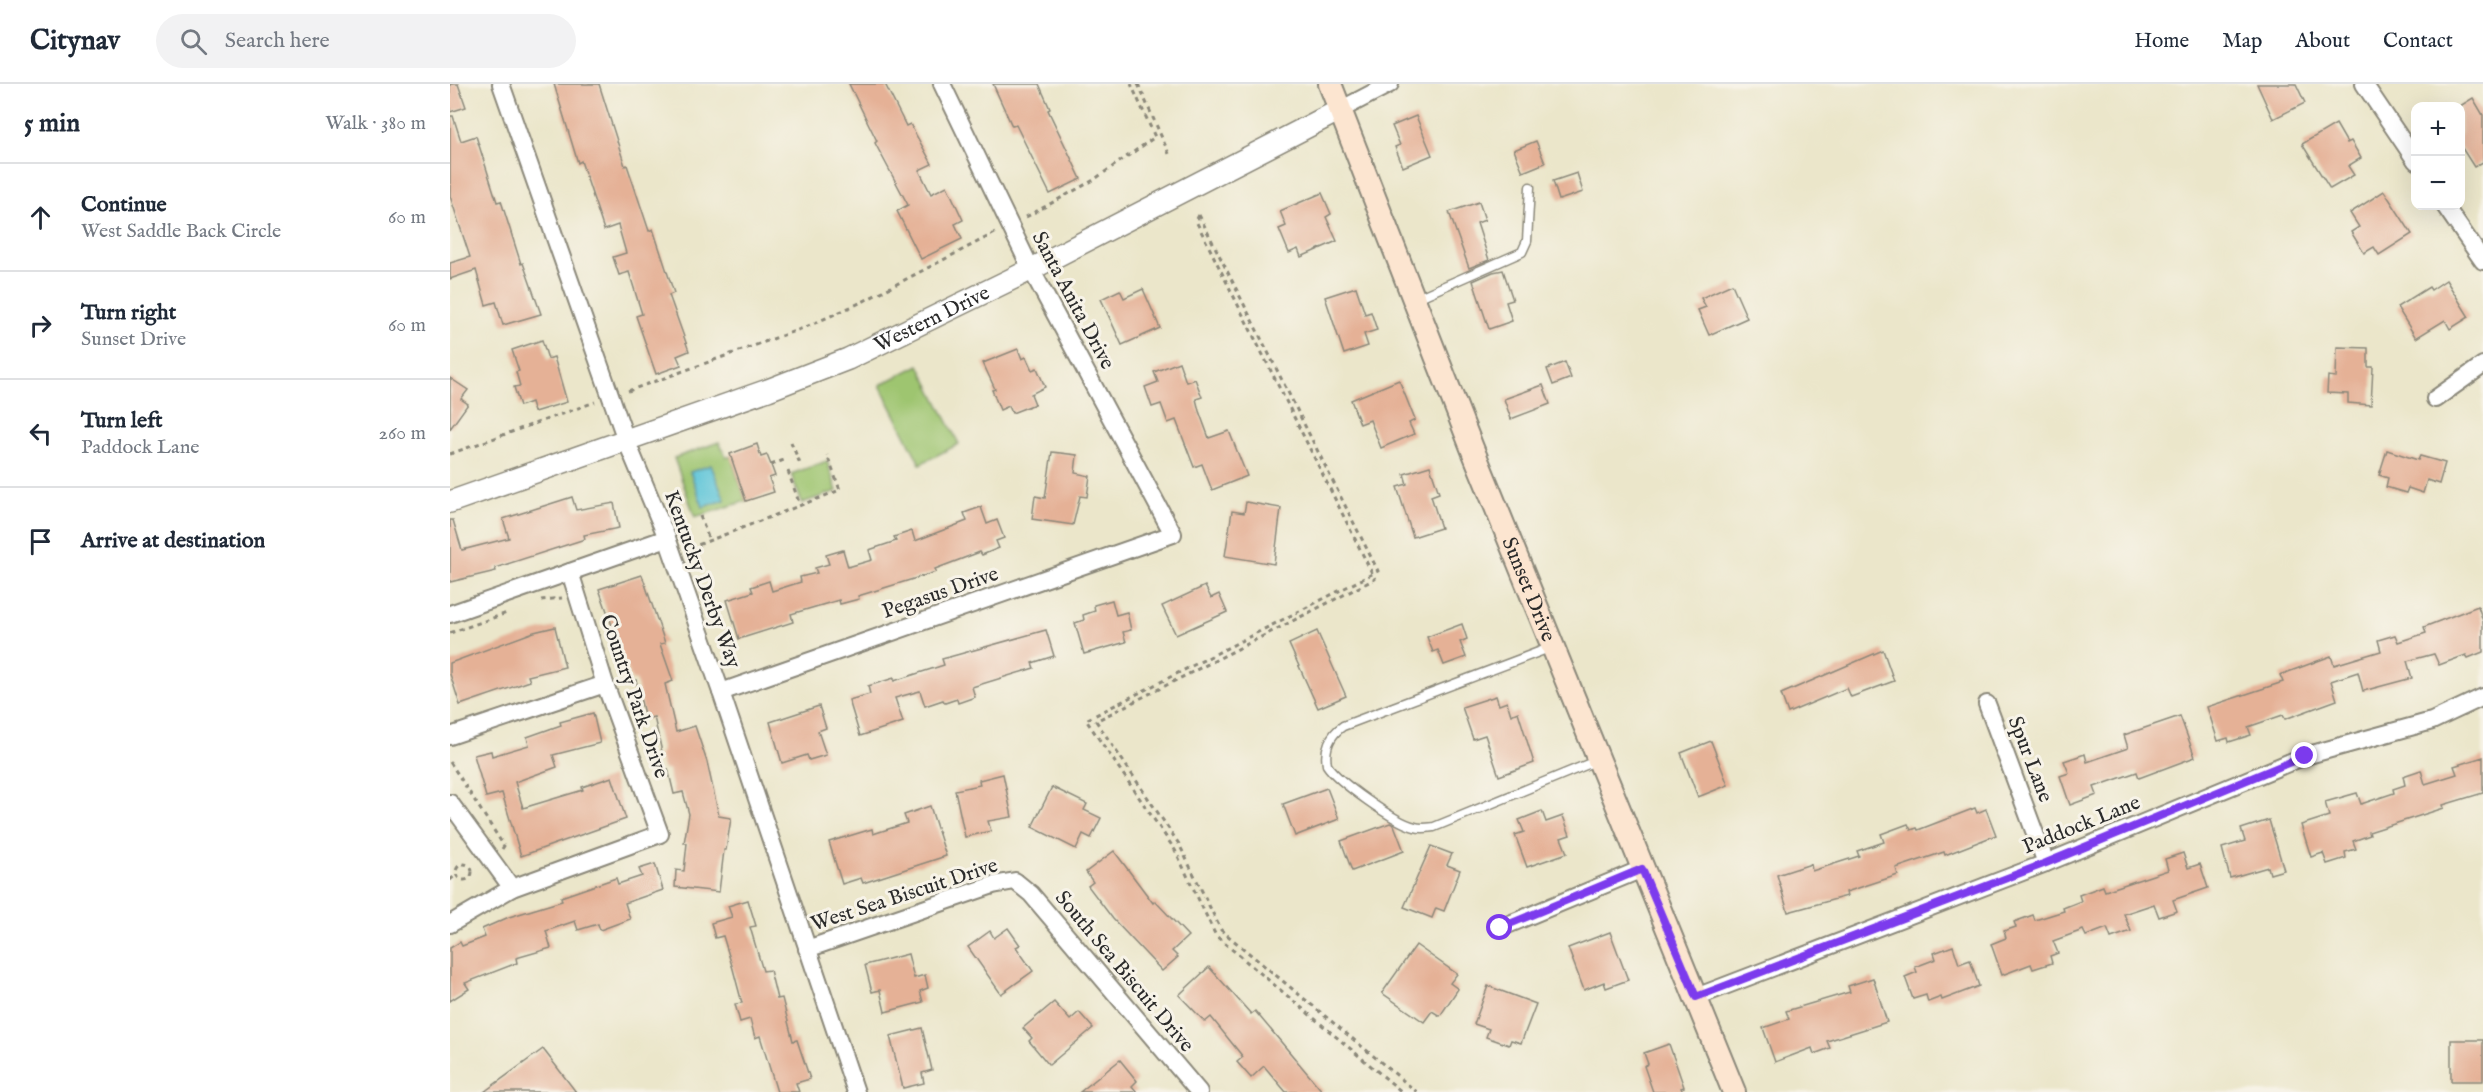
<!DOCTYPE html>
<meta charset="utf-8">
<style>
body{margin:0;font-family:"IM FELL English",serif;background:#f2f2f3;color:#1f2937}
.controls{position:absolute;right:18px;top:18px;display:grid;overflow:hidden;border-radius:12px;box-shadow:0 6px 24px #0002}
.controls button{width:54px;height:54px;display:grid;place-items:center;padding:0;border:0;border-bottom:2px solid #e0e1e3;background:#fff;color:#1f2937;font:30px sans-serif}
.stop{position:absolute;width:18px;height:18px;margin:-14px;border:4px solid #7c3aed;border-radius:50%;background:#fff}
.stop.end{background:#7c3aed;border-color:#fff;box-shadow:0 2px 6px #0008}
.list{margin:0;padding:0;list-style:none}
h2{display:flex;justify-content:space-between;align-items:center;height:78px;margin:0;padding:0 24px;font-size:26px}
h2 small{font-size:20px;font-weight:400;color:#747a83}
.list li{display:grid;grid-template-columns:39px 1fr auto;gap:18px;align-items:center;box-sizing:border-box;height:108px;padding:0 24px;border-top:2px solid #e0e1e3}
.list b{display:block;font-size:22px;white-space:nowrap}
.list p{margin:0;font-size:20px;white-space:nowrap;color:#747a83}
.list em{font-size:20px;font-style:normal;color:#747a83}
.icon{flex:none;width:33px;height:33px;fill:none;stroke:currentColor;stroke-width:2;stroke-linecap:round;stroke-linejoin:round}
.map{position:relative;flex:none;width:2033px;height:1008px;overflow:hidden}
header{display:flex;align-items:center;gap:36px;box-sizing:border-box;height:84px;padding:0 30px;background:#fff;border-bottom:2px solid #e0e1e3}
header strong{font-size:28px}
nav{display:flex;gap:33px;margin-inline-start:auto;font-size:21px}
.search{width:420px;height:54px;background:#f2f2f3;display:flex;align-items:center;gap:15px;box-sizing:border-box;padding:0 21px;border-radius:33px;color:#747a83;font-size:22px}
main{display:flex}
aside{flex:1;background:#fff}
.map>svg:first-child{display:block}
.green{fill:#9ec570;stroke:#64784e;stroke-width:1.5}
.water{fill:#5bc4d8;stroke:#437882;stroke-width:1.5}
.building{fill:#e5b196}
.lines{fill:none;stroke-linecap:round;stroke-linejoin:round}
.service-casing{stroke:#8b887a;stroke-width:11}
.minor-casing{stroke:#8b887a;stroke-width:20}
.tertiary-casing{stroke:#8b887a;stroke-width:24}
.secondary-casing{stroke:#8b887a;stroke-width:26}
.path{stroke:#8b887a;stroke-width:3;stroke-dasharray:4.5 4.5;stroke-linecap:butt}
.service{stroke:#fff;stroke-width:8}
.minor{stroke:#fff;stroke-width:16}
.tertiary{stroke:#fff;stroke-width:21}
.secondary{stroke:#fce5d0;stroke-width:22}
.route{stroke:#7c3aed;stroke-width:8}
.labels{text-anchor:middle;stroke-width:6;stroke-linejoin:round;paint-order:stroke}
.street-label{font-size:21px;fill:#2b2b2b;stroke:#f7f3e8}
</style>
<header>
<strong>Citynav</strong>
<div class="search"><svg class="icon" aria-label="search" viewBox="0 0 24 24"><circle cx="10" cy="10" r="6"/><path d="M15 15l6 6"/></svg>Search here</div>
<nav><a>Home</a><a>Map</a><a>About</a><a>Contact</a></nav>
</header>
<main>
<aside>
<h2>5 min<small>Walk · 380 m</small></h2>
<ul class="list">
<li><svg class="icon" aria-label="ahead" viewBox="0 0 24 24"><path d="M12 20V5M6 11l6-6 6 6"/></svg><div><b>Continue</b><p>West Saddle Back Circle</p></div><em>60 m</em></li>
<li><svg class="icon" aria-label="right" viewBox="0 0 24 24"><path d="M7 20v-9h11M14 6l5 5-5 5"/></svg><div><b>Turn right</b><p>Sunset Drive</p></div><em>60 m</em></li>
<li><svg class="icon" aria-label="left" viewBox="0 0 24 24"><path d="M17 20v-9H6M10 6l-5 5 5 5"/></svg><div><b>Turn left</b><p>Paddock Lane</p></div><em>260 m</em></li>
<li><svg class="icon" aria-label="arrive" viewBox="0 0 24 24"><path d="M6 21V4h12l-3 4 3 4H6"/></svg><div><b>Arrive at destination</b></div></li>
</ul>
</aside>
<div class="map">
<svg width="2033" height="1008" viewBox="0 0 2033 1008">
<rect width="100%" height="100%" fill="#f7f3e8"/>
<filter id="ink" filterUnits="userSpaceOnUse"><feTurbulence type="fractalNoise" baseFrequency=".0167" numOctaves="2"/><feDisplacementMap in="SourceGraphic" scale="12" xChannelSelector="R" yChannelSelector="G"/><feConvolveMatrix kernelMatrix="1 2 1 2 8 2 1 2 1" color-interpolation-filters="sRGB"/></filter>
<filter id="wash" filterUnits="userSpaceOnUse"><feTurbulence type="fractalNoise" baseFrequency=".008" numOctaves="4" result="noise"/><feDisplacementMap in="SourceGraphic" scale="24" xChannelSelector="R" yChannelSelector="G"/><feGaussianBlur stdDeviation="1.35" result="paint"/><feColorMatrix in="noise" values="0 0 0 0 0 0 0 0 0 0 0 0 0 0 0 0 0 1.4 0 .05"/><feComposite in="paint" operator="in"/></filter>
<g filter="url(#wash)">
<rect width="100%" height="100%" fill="#ebe6ca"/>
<g class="green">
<polygon points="469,281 509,360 470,380 430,301"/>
<polygon points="269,358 276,373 281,373 296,417 245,433 224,374"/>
<polygon points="377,377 387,407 352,419 341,390"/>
</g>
<polygon class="water" points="261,381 275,416 253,423 240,388"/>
<g id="blocks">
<g class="building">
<polygon points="0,0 8,0 16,23 0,28"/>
<polygon points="104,0 149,0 175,82 177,81 199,147 203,145 224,209 219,211 239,267 227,272 231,281 206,290 186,232 192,230 179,188 169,191 163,173 176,169 168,141 154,146 131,77 128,79"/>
<polygon points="399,0 435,0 456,42 460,40 482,80 469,86 481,110 497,102 513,136 505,140 512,155 471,175 447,127 458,121 425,59 427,57"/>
<polygon points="543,0 589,0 600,25 598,26 631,95 600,110 566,41 562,42"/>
<polygon points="1807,0 1846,0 1855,19 1823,35"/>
<polygon points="2023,14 2033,31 2033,78 2024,83 2010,61 2010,22"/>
<polygon points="0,32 3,32 11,57 26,52 47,118 51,117 71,180 73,179 91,230 53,241 46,218 36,221 26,186 0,195 0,179 20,173 0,112"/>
<polygon points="966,32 982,71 953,83 945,63 950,61 942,42"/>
<polygon points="1886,40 1897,59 1901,57 1911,74 1898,82 1904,91 1880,105 1852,60"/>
<polygon points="1086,57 1095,79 1073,88 1064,66"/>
<polygon points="1127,89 1133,108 1109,116 1103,97"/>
<polygon points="1934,107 1962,150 1929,171 1924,163 1914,169 1901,148 1909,143 1900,129"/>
<polygon points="872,109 881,130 876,133 887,157 851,173 848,165 839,169 829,145 836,142 830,127"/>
<polygon points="1029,118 1035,136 1027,139 1039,176 1019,184 999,128"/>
<polygon points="1053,186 1063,216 1056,218 1062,237 1039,245 1023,197 1043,188"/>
<polygon points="1996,196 2019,233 2000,245 1995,236 1966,254 1947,223 1979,203 1981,206"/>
<polygon points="1282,200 1297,234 1259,251 1248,226 1256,223 1251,214"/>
<polygon points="906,203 915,230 921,228 927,246 914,250 918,262 894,270 875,213"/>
<polygon points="693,205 710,244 672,261 651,215 670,206 674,214"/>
<polygon points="92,256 98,275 104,273 117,318 84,328 81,318 70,322 64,303 70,302 66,288 69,287 62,266"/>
<polygon points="1887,263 1918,264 1918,283 1923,283 1921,321 1898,319 1898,310 1877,309 1878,292 1886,293"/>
<polygon points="568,265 572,275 576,273 582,286 587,284 595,303 581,310 585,320 562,329 559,322 550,326 542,306 545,305 533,279"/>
<polygon points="729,278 736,298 745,295 752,313 746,315 749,327 759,354 779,347 797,392 762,406 752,380 744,383 726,336 718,339 711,320 702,323 695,303 708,298 704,288"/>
<polygon points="1115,278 1121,294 1103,301 1097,285"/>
<polygon points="0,294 18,306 11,315 18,320 0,345"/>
<polygon points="949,296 965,336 959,339 964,350 931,364 920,336 910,340 901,316"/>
<polygon points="1093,301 1100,320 1061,335 1054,315"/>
<polygon points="307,360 311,373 317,371 321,381 325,392 319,394 324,408 296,417 280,370"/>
<polygon points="1937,366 1968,376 1970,372 1995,379 1989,400 1977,396 1973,409 1958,404 1956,409 1936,403 1938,394 1929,391"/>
<polygon points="602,368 627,371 625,389 640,392 637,413 630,412 623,441 582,435 585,412 595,414"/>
<polygon points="980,382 989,409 981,412 991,444 963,453 947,403 957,400 954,390"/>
<polygon points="122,413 126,426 164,419 169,444 134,451 135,455 45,484 46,487 0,498 0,436 3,436 12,466 59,454 53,435"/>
<polygon points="796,418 831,424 824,480 775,472 782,427 794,429"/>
<polygon points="531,423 537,440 547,436 554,454 546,457 549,464 532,471 530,468 485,485 486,488 408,512 409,515 390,520 389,516 341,530 343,538 289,555 277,516 303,508 301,503 319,497 322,507 351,498 350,493 367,489 365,484 379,480 376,471 393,466 398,483 422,476 419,466 446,457 444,453 462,447 465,457 517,437 514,429"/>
<polygon points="192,491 215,559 210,560 223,597 215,600 226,648 245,642 257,678 269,732 281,734 276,766 274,766 269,808 225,803 226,786 234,787 237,759 234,759 239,730 233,708 224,710 218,685 214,686 208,669 212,668 204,633 195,635 186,596 182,597 149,505"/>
<polygon points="755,502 761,514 769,510 777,528 726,551 712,522"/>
<polygon points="662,516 666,531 677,528 681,546 673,548 676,558 634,570 625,539 634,536 633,531 645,527 644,521"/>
<polygon points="2028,522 2033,537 2033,568 2018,574 2016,571 1989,581 1984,570 1957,577 1962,594 1913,607 1908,588 1881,597 1887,616 1835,635 1833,631 1798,643 1801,651 1779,658 1778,654 1768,657 1757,623 1833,598 1830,591 1881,572 1884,581 1931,567 1928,556 1945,551 1948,558 1976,549 1974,543"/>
<polygon points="1012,540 1017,555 1010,558 1016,573 994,581 988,566 983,568 977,553"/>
<polygon points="105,543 115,583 78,592 80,597 10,621 0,590 0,579 84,548"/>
<polygon points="596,546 604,572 582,579 584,584 522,603 525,613 508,619 507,615 495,619 493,616 475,622 470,607 445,614 453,638 410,652 399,616 420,610 418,602 444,594 444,597 494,581 492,575"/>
<polygon points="867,547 896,612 868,624 839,560"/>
<polygon points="1433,566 1444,597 1401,613 1397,604 1338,629 1331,610"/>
<polygon points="1046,612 1049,621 1057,618 1061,631 1068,628 1084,679 1049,692 1035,651 1023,655 1012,623"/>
<polygon points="369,622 376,644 368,647 376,671 359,676 357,671 332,679 320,638"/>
<polygon points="143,629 150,659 103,671 107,683 65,698 73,724 133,706 132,703 162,693 176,735 71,772 52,709 36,713 24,671 41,667 42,672 79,661 77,653 111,641 110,638"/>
<polygon points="1730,632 1745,673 1689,694 1687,688 1644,703 1647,711 1620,721 1610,692 1619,689 1614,677 1635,670 1637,678 1678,664 1674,651"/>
<polygon points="1261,657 1278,701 1248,713 1231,669"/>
<polygon points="2033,673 2033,709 1993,721 1994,724 1919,748 1920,751 1903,757 1906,765 1895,768 1896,774 1877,780 1873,769 1861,773 1851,741 1879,732 1875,718 1907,709 1911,720 1944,709 1943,705 1955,701 1953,692 1971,686 1975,700 2007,690 2004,682"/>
<polygon points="553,690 562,733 538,737 541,747 515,753 505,706 530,701 529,696"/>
<polygon points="602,703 637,720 634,726 651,734 641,754 633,750 626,765 582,743"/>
<polygon points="877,704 889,735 845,752 833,720"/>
<polygon points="480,722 496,772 413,799 411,794 392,800 379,758 422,745 423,750 457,739 454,731"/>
<polygon points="1525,724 1527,729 1536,725 1546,751 1495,771 1494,768 1446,784 1448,791 1396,808 1397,812 1338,828 1327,791 1361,780 1362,787 1409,772 1407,767 1434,758 1431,750 1458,740 1461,746 1467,744 1468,746"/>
<polygon points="1092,727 1096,738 1113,732 1120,751 1111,754 1117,769 1077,783 1065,751 1074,748 1069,736"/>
<polygon points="1819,736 1834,786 1820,790 1818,783 1780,794 1772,764 1795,757 1791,745"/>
<polygon points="940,739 944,741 954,767 902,787 891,757"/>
<polygon points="981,762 1002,770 997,781 1010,786 994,827 986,824 982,834 954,823"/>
<polygon points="664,767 703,819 705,817 738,852 722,867 728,873 712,887 663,835 638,802 643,798 636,788"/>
<polygon points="1733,769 1738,784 1750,780 1758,804 1723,816 1727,827 1709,833 1704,820 1674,830 1681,847 1661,854 1657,844 1636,852 1633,846 1603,857 1608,869 1600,872 1602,879 1583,885 1581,880 1552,891 1541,860 1556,854 1554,847 1566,843 1564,838 1583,831 1585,836 1614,827 1613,824 1631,817 1629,811 1653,802 1655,807 1718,786 1715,775"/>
<polygon points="205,780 213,806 175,819 180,835 150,846 148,840 128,846 125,837 96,847 101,864 66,874 67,879 15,899 19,905 0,917 0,864 10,858 12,862 35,853 32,845 59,833 112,817 111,813 166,794 168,800 192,792 189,785"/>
<polygon points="298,816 306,842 300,843 313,887 320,886 327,915 332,914 343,957 347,956 360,995 346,999 349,1008 327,1008 310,952 305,954 300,935 290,938 285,920 292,919 283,885 273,852 265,854 261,839 282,833 278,822"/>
<polygon points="558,844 570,861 566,863 583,887 551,910 518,863 540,847 544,854"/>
<polygon points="1160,848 1178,896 1156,904 1154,898 1134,906 1118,864"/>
<polygon points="966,861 1007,890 1000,899 1008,905 990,932 982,927 974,938 932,909"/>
<polygon points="1503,862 1509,880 1520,876 1529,902 1492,916 1491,913 1478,918 1476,911 1463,915 1455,893 1467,888 1465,883 1486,875 1484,869"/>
<polygon points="458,870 464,894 475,891 478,904 470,907 473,918 435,928 430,906 422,908 415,881"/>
<polygon points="759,883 801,930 805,927 873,1008 836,1008 814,982 801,994 787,978 793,973 761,933 755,938 729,911"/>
<polygon points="1423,894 1437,938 1377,957 1380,964 1364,970 1362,964 1325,978 1313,944 1339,935 1336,927 1400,908 1398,902"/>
<polygon points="1038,902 1086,920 1071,959 1061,956 1059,961 1036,953 1039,945 1024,940"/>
<polygon points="604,918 620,936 629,928 643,944 599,981 579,957 582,954 573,944"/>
<polygon points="472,944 482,986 472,989 474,999 453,1004 440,952"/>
<rect x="2001" y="956" width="32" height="41"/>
<polygon points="1219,960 1234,1003 1231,1004 1233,1008 1203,1008 1194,982 1198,980 1194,969"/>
<polygon points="93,965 126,1008 34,1008"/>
<polygon points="670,976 687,997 682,1002 687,1008 630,1008"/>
</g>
</g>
</g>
<g filter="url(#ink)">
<use href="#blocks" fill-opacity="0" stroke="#8b887a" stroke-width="1.5"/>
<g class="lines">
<g class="service-casing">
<g id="service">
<polyline points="965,215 1072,168 1077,157 1080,103"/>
<path d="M1102,563L893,642C880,651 874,665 877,681C887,697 946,739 965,743C971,745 977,744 984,743L1148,676"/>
</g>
</g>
<g class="minor-casing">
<g id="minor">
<polyline points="51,0 176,356 217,454 271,608 406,1008"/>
<polyline points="1914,0 1966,77"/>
<polyline points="890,26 940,0"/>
<polyline points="1995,122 2033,177"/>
<polyline points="1985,315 2033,281"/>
<polyline points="0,530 217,454"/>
<polyline points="271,608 723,450 581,185 492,0"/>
<polyline points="1537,620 1596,779"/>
<polyline points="0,652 155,600"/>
<polyline points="0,719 62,804"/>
<polyline points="0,840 62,804 210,750 155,600 120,488"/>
<polyline points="1050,844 1192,785"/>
<polyline points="357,865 543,801 565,797 581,810 749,1008"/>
<polyline points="1246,913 1596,779 1855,672 1982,637 2033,613"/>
</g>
</g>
<g class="tertiary-casing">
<g id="tertiary">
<path id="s1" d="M0,418L318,306L398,275L566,193L890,26"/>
</g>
</g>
<g class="secondary-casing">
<g id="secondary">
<path id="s2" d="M880,0L1022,364L1284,1008"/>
</g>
</g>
<g class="path">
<polyline points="688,0 720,72"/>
<polyline points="749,131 928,487 636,636 725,766 766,852 952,1008"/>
<polyline points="749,131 746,137 925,495 646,637 729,760 771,846 967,1008"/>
<polyline points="576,133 642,97 705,53 681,0"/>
<polyline points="178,307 356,243 412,218 545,149"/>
<polyline points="341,358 351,382"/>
<polyline points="0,370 145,318"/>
<polyline points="321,381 334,376"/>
<polyline points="338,387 350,421"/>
<polyline points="250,432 259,456"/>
<polyline points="240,464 390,406 377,371"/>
<polyline points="91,516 112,514"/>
<polyline points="0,549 57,529"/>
<polyline points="0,678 54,762 52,765"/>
<circle cx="14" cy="788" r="8"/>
<polyline points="0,796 6,791"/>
</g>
<use href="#service" class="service"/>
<use href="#minor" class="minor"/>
<use href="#tertiary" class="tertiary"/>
<use href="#secondary" class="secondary"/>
</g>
</g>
<g class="lines" filter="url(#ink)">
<polyline class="route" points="1050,844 1192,785 1246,913 1596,779 1855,672"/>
</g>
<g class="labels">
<g class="street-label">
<text transform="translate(624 216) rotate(62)" y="7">Santa Anita Drive</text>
<text dy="7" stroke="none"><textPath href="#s1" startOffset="516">Western Drive</textPath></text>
<text transform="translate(253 495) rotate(70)" y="7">Kentucky Derby Way</text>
<text dy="7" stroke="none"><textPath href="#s2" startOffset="543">Sunset Drive</textPath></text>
<text transform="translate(490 508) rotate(-19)" y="7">Pegasus Drive</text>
<text transform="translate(185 612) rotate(71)" y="7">Country Park Drive</text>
<text transform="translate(1581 675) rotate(69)" y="7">Spur Lane</text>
<text transform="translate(1631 740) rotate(-22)" y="7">Paddock Lane</text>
<text transform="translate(454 810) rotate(-18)" y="7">West Sea Biscuit Drive</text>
<text transform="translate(675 887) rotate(50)" y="7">South Sea Biscuit Drive</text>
</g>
</g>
</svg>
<div class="controls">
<button>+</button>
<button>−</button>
</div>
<div class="stop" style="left:1050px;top:844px"></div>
<div class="stop end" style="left:1855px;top:672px"></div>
</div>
</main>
